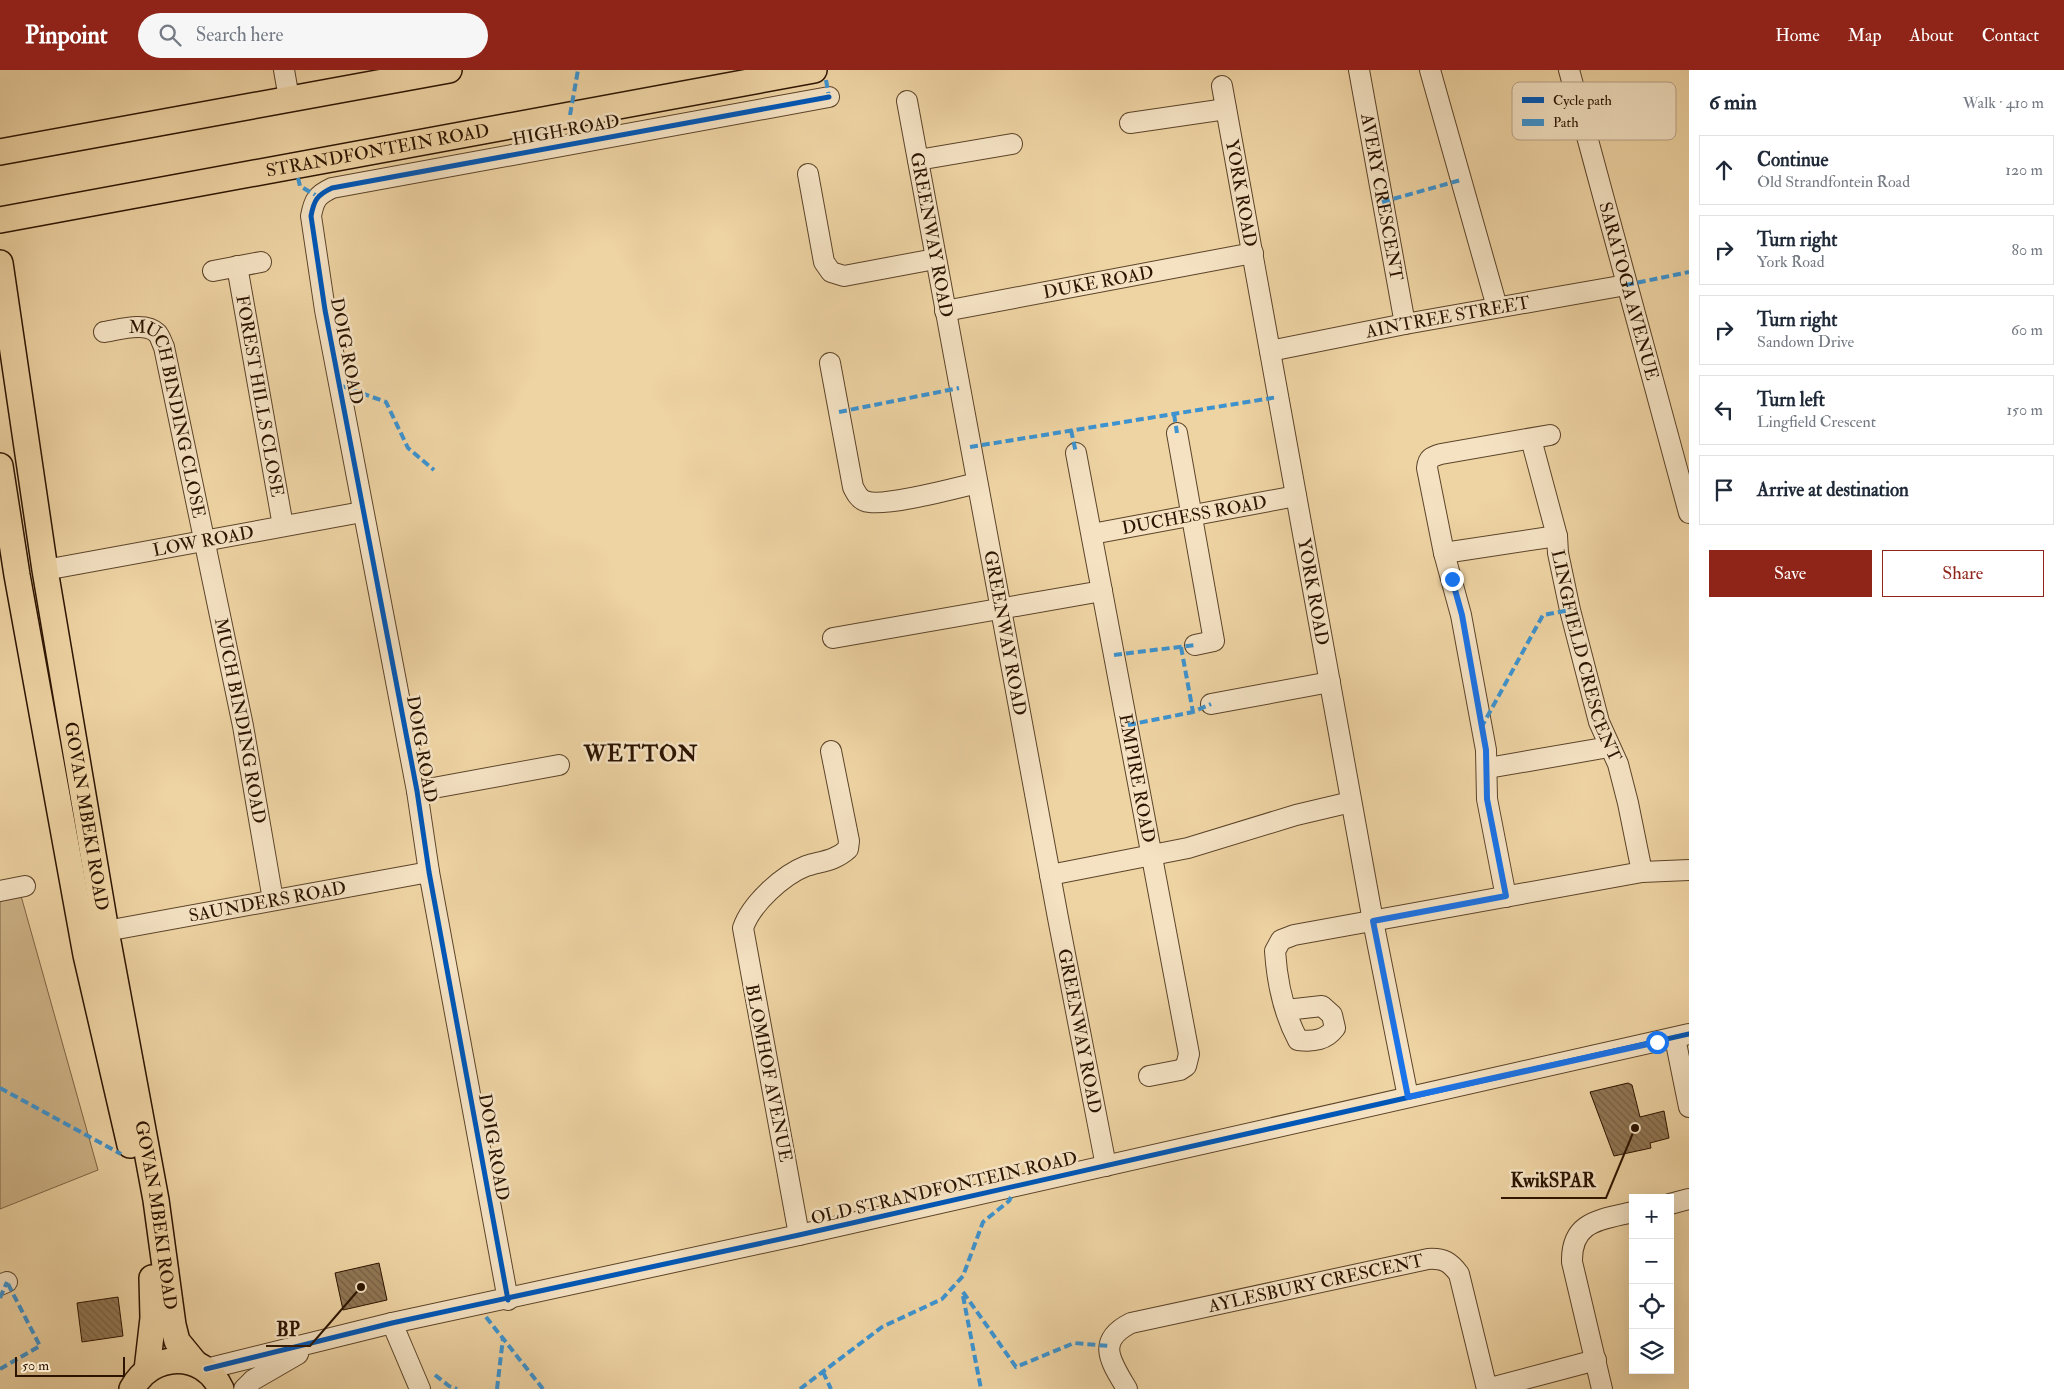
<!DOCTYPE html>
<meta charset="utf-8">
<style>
body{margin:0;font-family:"IM FELL Double Pica",serif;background:#f6f6f7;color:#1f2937}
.controls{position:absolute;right:15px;bottom:15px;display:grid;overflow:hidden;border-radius:0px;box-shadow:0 5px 20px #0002}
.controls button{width:45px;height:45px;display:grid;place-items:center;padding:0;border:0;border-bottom:1px solid #e0e1e3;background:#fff;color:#1f2937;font:25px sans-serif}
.scale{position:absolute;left:15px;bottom:12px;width:110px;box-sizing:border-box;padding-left:5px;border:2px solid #2c1400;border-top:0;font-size:14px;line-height:18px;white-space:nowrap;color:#2c1400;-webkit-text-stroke:4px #f4e2c3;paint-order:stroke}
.stop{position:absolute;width:15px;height:15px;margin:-11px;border:4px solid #1a73e8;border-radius:50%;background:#fff}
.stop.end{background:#1a73e8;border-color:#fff;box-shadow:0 1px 5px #0008}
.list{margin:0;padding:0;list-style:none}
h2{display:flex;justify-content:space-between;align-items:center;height:65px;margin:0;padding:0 20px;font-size:21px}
h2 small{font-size:16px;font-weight:400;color:#747a83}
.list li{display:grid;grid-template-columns:32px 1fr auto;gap:15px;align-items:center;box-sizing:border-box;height:70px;margin:0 10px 10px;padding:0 10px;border:1px solid #e0e1e3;border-radius:0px}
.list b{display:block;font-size:19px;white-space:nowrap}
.list p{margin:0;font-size:16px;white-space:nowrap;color:#747a83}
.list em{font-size:16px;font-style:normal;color:#747a83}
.actions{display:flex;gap:10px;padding:15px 20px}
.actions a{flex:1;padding:11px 0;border:1px solid #8f2418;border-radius:0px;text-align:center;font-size:18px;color:#8f2418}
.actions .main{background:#8f2418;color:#fff}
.icon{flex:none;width:28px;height:28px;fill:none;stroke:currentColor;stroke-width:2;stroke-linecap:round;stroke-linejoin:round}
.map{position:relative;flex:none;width:1689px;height:1319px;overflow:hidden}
header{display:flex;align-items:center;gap:30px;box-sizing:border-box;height:70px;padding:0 25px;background:#8f2418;color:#fff}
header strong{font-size:24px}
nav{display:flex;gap:28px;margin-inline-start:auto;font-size:18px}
.search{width:350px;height:45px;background:#f6f6f7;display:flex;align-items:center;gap:12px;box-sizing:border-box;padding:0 18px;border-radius:28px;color:#747a83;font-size:19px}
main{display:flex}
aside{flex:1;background:#fff}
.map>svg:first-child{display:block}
.green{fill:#cdb387;stroke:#7c6444}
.building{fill:url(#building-back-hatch);stroke:#2c1400}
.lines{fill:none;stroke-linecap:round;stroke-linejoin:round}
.minor-casing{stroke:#5c4429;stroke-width:22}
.major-casing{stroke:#2c1400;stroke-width:28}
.minor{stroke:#f4e2c3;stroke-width:20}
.major{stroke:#eed3a3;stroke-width:25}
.quiet{stroke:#3c93d0;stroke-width:4;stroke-dasharray:8 4;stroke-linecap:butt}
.cycleway-casing{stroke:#f4e2c3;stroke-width:8}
.cycleway{stroke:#0057b8;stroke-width:5}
.route{stroke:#1a73e8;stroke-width:6}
.labels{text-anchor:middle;stroke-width:5;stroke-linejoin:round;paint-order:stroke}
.street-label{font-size:18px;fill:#2c1400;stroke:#f4e2c3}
.district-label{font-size:22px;font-weight:bold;letter-spacing:1px;fill:#2c1400;stroke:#f4e2c3}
.key{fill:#f4e2c3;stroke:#b8a488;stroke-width:1}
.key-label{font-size:14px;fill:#2c1400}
.leader{fill:none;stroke:#2c1400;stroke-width:2}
.callout-dot{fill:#2c1400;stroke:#f4e2c3;stroke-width:2}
.callout-label{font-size:19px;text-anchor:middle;font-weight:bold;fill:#2c1400;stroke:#f4e2c3;stroke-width:5;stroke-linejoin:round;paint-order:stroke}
</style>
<header>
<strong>Pinpoint</strong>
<div class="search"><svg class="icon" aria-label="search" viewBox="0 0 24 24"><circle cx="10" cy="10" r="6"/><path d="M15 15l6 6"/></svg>Search here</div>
<nav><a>Home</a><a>Map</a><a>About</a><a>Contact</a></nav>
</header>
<main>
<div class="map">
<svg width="1689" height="1319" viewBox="0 0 1689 1319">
<defs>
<pattern id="building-back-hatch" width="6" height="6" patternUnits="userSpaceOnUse" patternTransform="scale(1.25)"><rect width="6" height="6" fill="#917755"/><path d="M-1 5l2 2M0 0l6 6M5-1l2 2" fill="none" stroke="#776044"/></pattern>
</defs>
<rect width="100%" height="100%" fill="#eed3a3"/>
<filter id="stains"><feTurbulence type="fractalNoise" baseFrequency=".004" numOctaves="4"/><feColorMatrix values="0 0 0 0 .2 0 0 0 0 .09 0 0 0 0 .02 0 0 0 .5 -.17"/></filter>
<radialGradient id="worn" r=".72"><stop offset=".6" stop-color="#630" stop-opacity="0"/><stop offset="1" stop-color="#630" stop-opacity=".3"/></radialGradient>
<polygon class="green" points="16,808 98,1100 0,1139 0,811"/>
<g class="building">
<polygon points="1628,1013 1632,1015 1640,1047 1664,1041 1669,1068 1650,1073 1651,1078 1614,1086 1590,1022"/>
<polygon points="379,1193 387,1230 343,1240 335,1203"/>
<polygon points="118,1227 123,1266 82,1272 77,1233"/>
</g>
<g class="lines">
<g class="minor-casing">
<g id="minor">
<polyline points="284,0 287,17"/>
<path id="s1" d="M1359,0L1405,254"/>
<polyline points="1430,0 1497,237"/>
<path id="s2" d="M1569,0L1689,443"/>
<path id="s3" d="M1222,16L1373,851L1408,1027"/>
<path id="s4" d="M907,31L1058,848L1106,1096"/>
<polyline points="1130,53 1226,39"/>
<polyline points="918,90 1012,74"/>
<polyline points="808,104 824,192 831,202 844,206 935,189"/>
<path id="s5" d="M237,196L283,456"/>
<polyline points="213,201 261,192"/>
<path id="s6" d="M945,241L1253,183"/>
<path id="s7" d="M104,262C118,260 145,251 157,263C160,266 162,273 164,277L243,656L273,830"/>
<path id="s8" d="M1270,281L1405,254L1626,215"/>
<path d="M830,293L853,417C856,423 859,429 865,431C882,438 956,418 977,413"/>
<polyline points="1177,363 1214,571 1195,575"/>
<path id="s9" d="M1531,369L1557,466L1558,483L1570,540L1599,652L1618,694L1628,733L1642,802"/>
<path id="s10" d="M1076,383L1189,984L1186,996L1180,1000L1149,1006"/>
<path id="s11" d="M1092,464L1296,426"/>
<polyline points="1444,483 1557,466"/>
<path id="s12" d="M45,500L362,442"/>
<polyline points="833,568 1102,521"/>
<polyline points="1211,634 1330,612"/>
<polyline points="1488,698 1609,677"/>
<polyline points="417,721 559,695"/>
<polyline points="1050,805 1188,778 1296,745 1351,732"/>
<polyline points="0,821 25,816"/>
<path d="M1506,827L1487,729L1486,680L1461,545L1444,483L1427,398C1428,388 1431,387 1441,384L1550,365"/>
<path id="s13" d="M106,861L429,802"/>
<path d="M1286,940L1322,936L1332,945L1335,958C1326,970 1314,972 1298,970C1284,944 1277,911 1275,881L1281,870L1294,865L1642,802L1689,800"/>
<polyline points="1675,968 1689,1037"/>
<polyline points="1670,1134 1689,1129"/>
<path d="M799,1165L743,858C751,834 783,805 806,796C822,791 835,791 848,779L849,771L831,681"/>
<polyline points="0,1215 7,1212"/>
<path d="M508,1230L429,802L417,721L325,240L311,146C314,130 317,125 332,118L829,27"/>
<polyline points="392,1253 420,1319"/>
<polyline points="206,1299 392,1253 799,1165 1689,964"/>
<polyline points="244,1319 253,1310 298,1284"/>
<path id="s14" d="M1127,1319C1111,1292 1095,1271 1131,1253L1428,1189C1444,1188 1450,1192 1459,1204L1487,1319L1596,1290"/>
<path d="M1602,1319L1572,1192C1571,1151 1600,1150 1633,1142"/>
</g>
</g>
<g class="major-casing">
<g id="major">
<polyline points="0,82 449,0"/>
<path id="s15" d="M0,150L814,0"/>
<path id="s16" d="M0,193L45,500L106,861L156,1130L173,1255L177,1271L195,1293"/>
<polyline points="0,396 17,505 86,885 130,1075"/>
<polyline points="147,1300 153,1248 152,1208"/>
<path d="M132,1319C151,1282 203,1280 221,1319"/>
</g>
</g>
<use href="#minor" class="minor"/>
<use href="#major" class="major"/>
<g class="quiet">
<polyline points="826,10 829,27"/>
<polyline points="570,45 578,0"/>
<polyline points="298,108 300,116 317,126"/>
<polyline points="1382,132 1461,110"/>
<polyline points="1626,215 1689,202"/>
<polyline points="339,315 386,332 408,378 434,400"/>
<polyline points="839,342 959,318"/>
<polyline points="1174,344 1177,363"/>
<polyline points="1071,360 1076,383"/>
<polyline points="970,377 1278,327"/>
<polyline points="1181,577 1193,642"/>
<polyline points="1114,585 1195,575"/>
<polyline points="1128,655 1193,642 1211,634"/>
<polyline points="1481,658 1543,545 1570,540"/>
<polyline points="0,1018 121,1084"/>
<polyline points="963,1222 1016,1297 1074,1273 1109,1276"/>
<polyline points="963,1226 981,1319"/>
<polyline points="0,1228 7,1212"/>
<polyline points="486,1247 543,1319"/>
<polyline points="0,1299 40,1276 7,1212"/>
<polyline points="823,1302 831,1319"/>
<polyline points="435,1305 449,1316 457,1319"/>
<polyline points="497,1319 503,1268"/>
<polyline points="800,1319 882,1257 942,1229 963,1206 983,1152 1009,1131 1011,1127"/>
</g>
<g class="cycleway-casing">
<g id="cycleway">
<path d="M508,1230L429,802L417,721L325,240L311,146C314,130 317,125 332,118L829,27"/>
<polyline points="206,1299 392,1253 799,1165 1689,964"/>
</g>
</g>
<use href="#cycleway" class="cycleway"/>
</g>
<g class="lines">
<polyline class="route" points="1452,509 1462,545 1486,680 1487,729 1506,826 1373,851 1408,1027 1657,972"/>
</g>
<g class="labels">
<g class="street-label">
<text transform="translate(566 60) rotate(-10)" y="6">HIGH ROAD</text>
<text dy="6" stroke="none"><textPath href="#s15" startOffset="384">STRANDFONTEIN ROAD</textPath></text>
<text dy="6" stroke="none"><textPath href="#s3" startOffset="109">YORK ROAD</textPath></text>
<text dy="6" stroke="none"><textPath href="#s1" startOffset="129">AVERY CRESCENT</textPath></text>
<text dy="6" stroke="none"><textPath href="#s4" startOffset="136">GREENWAY ROAD</textPath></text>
<text dy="6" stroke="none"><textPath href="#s6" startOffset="156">DUKE ROAD</textPath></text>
<text dy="6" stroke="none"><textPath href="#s2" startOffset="229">SARATOGA AVENUE</textPath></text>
<text dy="6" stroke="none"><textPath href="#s8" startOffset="181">AINTREE STREET</textPath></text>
<text transform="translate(347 281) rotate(79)" y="6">DOIG ROAD</text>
<text dy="6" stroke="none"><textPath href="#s5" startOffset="132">FOREST HILLS CLOSE</textPath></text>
<text dy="6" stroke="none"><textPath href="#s7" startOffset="135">MUCH BINDING CLOSE</textPath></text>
<text dy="6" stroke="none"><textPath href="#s11" startOffset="104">DUCHESS ROAD</textPath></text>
<text dy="6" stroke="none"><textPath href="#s12" startOffset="161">LOW ROAD</textPath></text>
<text dy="6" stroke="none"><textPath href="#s3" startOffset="514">YORK ROAD</textPath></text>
<text dy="6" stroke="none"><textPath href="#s4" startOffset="541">GREENWAY ROAD</textPath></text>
<text dy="6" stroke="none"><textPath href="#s9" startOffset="224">LINGFIELD CRESCENT</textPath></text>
<text dy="6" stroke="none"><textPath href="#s7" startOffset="452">MUCH BINDING ROAD</textPath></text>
<text transform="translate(422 679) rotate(80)" y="6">DOIG ROAD</text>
<text dy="6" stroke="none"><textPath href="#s10" startOffset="331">EMPIRE ROAD</textPath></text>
<text dy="6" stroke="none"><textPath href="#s16" startOffset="560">GOVAN MBEKI ROAD</textPath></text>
<text dy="6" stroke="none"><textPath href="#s13" startOffset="164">SAUNDERS ROAD</textPath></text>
<text dy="6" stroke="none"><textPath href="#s4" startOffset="946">GREENWAY ROAD</textPath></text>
<text transform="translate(769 1003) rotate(79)" y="6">BLOMHOF AVENUE</text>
<text transform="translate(494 1077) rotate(80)" y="6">DOIG ROAD</text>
<text transform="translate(944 1118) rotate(-13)" y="6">OLD STRANDFONTEIN ROAD</text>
<text dy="6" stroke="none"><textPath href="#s16" startOffset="965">GOVAN MBEKI ROAD</textPath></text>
<text dy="6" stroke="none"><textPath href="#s14" startOffset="269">AYLESBURY CRESCENT</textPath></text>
</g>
<g class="district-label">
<text x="641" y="691">WETTON</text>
</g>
</g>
<rect x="1512" y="12" width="164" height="58" rx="8" class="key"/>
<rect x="1522" y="27" width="22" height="6" fill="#0057b8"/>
<rect x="1522" y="49" width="22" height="7" fill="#3c93d0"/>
<g class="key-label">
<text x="1553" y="35">Cycle path</text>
<text x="1553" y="57">Path</text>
</g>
<path class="leader" d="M1635 1058L1606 1128H1501M361 1217L310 1276H266"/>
<g class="callout-dot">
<circle cx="1635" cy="1058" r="5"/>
<circle cx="361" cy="1217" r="5"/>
</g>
<g class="callout-label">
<text x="1553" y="1117">KwikSPAR</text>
<text x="288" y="1266">BP</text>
</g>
<rect width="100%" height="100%" filter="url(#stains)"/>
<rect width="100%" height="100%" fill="url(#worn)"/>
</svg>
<div class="controls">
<button>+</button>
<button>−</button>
<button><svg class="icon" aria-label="locate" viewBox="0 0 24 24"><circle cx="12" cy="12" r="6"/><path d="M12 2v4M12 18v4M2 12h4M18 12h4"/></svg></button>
<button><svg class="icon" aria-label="layers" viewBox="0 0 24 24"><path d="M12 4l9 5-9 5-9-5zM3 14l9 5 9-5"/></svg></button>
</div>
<div class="scale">50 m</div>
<div class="stop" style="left:1657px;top:972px"></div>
<div class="stop end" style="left:1452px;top:509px"></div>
</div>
<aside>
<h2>6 min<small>Walk · 410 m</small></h2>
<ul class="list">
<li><svg class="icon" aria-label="ahead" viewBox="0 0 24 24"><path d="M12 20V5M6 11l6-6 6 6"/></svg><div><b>Continue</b><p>Old Strandfontein Road</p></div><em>120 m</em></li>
<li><svg class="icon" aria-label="right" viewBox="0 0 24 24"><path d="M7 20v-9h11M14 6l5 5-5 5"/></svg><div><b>Turn right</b><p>York Road</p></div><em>80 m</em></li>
<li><svg class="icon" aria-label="right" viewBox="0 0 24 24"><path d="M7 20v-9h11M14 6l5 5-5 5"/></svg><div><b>Turn right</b><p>Sandown Drive</p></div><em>60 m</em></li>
<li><svg class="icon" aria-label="left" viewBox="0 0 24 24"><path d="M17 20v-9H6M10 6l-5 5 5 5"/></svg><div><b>Turn left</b><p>Lingfield Crescent</p></div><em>150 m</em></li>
<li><svg class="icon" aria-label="arrive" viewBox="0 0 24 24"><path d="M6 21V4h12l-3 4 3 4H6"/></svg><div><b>Arrive at destination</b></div></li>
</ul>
<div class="actions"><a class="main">Save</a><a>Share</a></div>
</aside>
</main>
